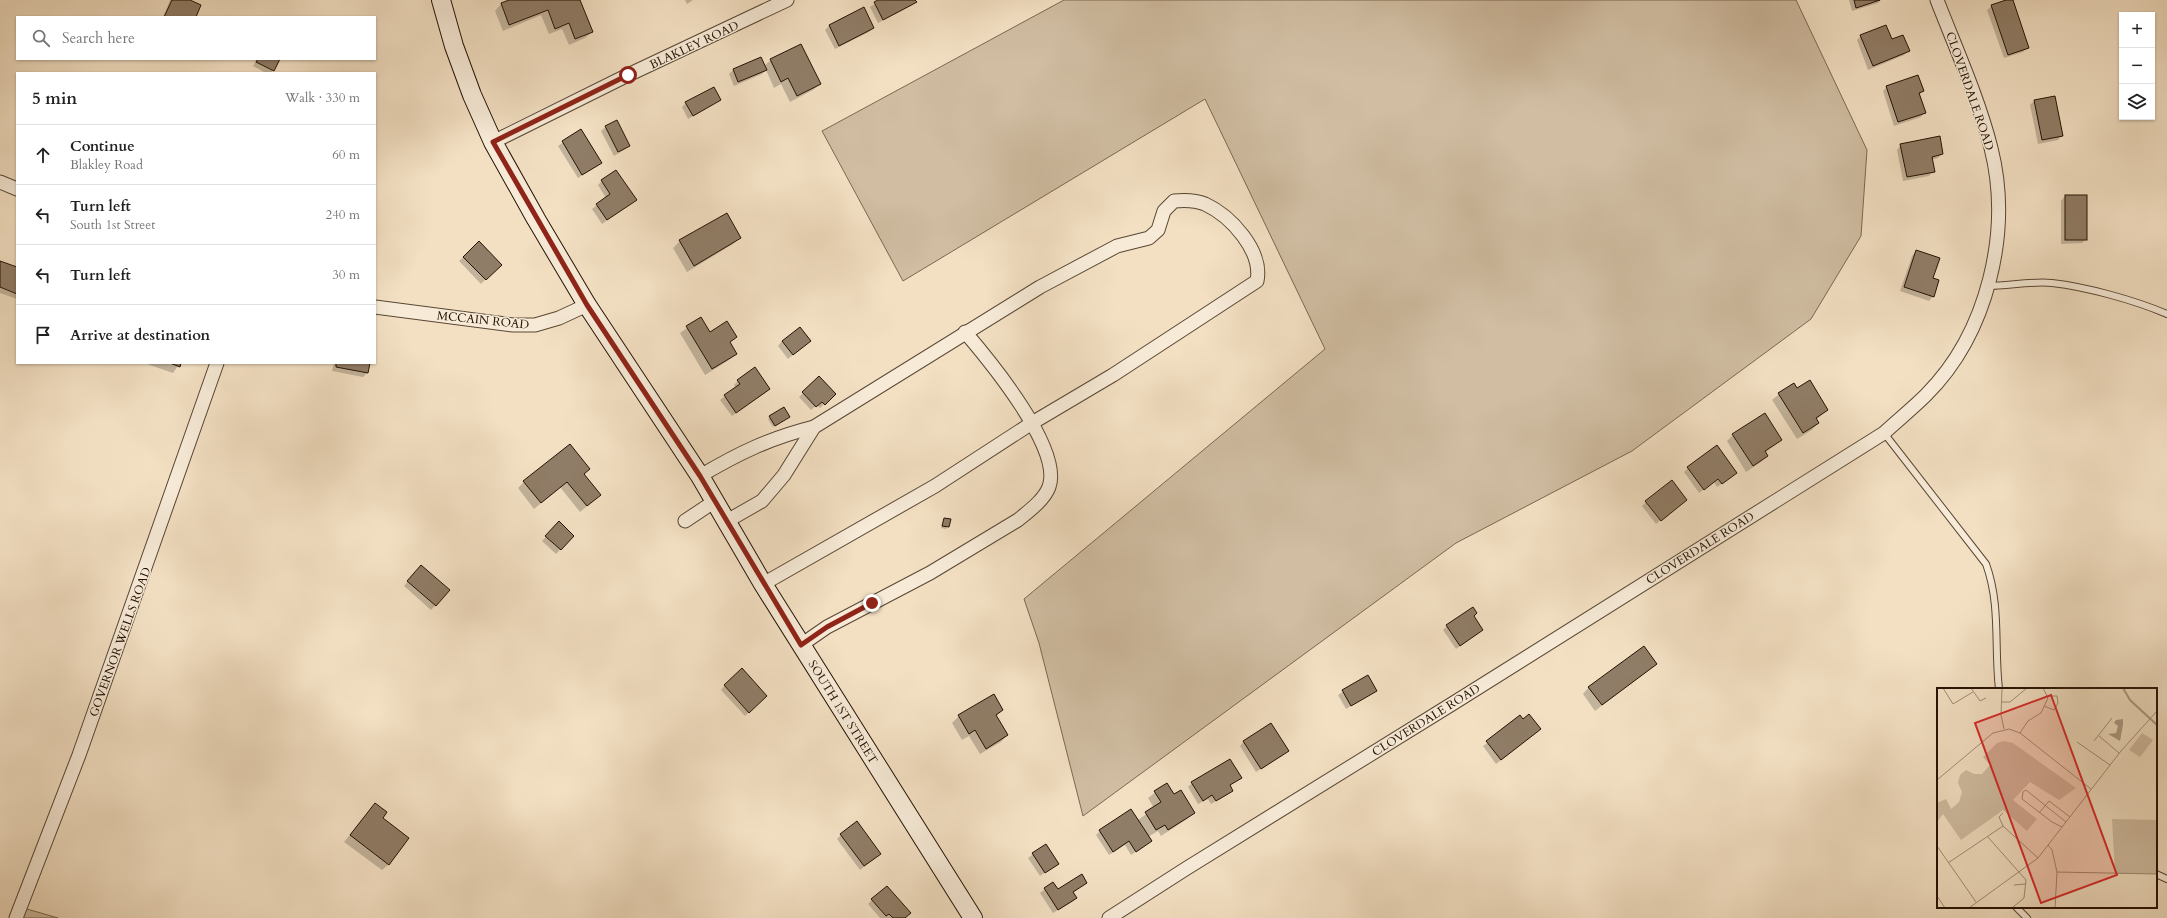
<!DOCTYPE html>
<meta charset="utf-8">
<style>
body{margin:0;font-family:Cardo,serif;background:#f6f6f6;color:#222}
.controls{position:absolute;right:12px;top:12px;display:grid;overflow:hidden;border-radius:0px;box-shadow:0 1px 3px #0004}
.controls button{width:36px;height:36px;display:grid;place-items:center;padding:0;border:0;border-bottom:1px solid #e0e0e0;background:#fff;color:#222;font:20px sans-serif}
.stop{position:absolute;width:12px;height:12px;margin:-9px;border:3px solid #8f2418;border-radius:50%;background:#fff}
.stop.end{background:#8f2418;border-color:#fff;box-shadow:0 1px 4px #0008}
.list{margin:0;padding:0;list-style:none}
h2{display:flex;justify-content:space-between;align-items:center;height:52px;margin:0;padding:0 16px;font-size:17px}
h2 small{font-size:13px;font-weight:400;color:#767676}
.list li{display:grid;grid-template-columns:26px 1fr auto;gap:12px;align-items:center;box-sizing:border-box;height:60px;padding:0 16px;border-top:1px solid #e0e0e0}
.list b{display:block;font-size:15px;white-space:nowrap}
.list p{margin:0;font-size:13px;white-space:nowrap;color:#767676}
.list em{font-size:13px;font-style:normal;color:#767676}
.icon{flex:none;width:22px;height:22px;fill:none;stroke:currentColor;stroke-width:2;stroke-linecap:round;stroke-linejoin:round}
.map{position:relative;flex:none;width:2167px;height:918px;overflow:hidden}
.search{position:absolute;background:#fff;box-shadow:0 1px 3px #0004;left:16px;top:16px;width:360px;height:44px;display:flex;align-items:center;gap:10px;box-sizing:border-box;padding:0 14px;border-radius:0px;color:#767676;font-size:15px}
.panel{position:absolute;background:#fff;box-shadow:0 1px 3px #0004;left:16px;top:72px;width:360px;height:292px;border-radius:0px}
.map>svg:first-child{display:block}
.green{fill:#d0bda2;stroke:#7a6852}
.shadow{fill:#0003}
.building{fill:#907d67;stroke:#241203}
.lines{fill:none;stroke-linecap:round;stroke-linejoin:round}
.lane-casing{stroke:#584633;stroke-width:8}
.street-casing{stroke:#584633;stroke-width:15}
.secondary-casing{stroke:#241203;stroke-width:20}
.lane{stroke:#f7ebd8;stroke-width:6}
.street{stroke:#f7ebd8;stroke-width:13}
.secondary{stroke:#f7ebd8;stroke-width:18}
.route{stroke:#8f2418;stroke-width:5}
.labels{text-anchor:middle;stroke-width:3;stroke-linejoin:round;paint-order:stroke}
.street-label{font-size:12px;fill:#241203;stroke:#f7ebd8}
.inset-river{fill:none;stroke:#ad9a82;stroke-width:2}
.inset-road{fill:none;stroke:#a08e76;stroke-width:1}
.view{fill:#d62828;fill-opacity:0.15;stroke:#d62828;stroke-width:2}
.inset-edge{fill:none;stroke:#241203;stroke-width:2}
</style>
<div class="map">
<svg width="2167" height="918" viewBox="0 0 2167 918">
<rect width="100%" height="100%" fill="#f3e0c3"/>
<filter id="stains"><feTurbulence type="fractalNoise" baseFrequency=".005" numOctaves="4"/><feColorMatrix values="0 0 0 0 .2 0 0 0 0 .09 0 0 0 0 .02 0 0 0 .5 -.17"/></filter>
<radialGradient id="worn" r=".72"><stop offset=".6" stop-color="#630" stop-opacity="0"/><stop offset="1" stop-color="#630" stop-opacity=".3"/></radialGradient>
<g class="green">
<polygon points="1064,0 1796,0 1867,150 1861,236 1811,319 1632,451 1456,543 1083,816 1039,643 1024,599 1325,349 1205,99 903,281 822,131"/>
<polygon points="20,907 58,918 16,918"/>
</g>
<g class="shadow">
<polygon points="170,0 187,0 195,17 163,17"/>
<polygon points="512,0 579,0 592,32 585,38 569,45 562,29 549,34 541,15 503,31 495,11 501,4"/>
<polygon points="685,0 693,0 687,4"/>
<polygon points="881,0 914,0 915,2 911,6 878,23 870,7"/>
<polygon points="1849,0 1881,0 1878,3 1852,11"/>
<polygon points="2009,0 2012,0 2028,47 2023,52 2004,58 1987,10 1992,6"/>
<polygon points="864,9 873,27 869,32 835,49 825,30 829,26"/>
<polygon points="1861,36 1891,40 1908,51 1904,55 1868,70 1857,40"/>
<polygon points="761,58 764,66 771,60 820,84 813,90 790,102 781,84 774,88 766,70 762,74 734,86 729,74 733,70"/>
<polygon points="257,59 279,59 271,73 266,73 253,66"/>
<polygon points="1887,87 1923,91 1919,95 1925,112 1921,117 1894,126 1883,91"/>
<polygon points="2054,97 2062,135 2058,140 2038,144 2030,105 2034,101"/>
<polygon points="720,100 688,119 682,107 686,103"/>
<polygon points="606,127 629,146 624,150 614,156 601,131"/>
<polygon points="581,130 601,163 578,178 558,146"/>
<polygon points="1901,145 1942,154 1938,158 1931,160 1933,171 1929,176 1903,181 1897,150"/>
<polygon points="602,181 636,199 602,224 592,209 606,198 598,185"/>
<polygon points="2065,196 2086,239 2082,243 2061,244 2061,201"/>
<polygon points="740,237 733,244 687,272 673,248 680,241"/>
<polygon points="479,243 500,265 481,284 459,261"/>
<polygon points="1916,251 1932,279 1933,296 1929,301 1900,291 1912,256"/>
<polygon points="0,262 17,268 17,299 0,293"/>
<polygon points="701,318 710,333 736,337 729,343 736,354 729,360 705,375 680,333"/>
<polygon points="782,341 810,341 788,359 778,346"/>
<polygon points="144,363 180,363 173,373"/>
<polygon points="334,363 369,363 367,373 363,377 332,371"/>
<polygon points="819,377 835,394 820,408 817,405 811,410 799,397"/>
<polygon points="738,381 765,393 732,416 720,400 736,388 734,385"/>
<polygon points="1797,390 1827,410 1816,420 1818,423 1812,430 1797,439 1772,400 1779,394"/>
<polygon points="770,417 787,418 773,427 768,419"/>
<polygon points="1733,435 1781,440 1765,453 1767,456 1761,462 1746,472 1727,441"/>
<polygon points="1688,468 1732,477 1717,487 1714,482 1699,493 1684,472"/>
<polygon points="583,474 600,495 580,512 560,487 534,509 518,488 524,482"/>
<polygon points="1646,502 1681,504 1656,524 1642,506"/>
<polygon points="945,519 950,520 946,529 941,528"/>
<polygon points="559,523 573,536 556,554 542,541"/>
<polygon points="416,571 436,605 431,610 404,586"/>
<polygon points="1473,616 1482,630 1456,649 1443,630 1447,626"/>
<polygon points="1656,664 1595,711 1583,694 1589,687"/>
<polygon points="1368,676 1376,691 1346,709 1338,695"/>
<polygon points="725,685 762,700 745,716 721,690"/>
<polygon points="993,695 1002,710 996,716 1007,735 1001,742 980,754 969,736 962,740 952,723 959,716"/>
<polygon points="1522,720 1540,729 1496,764 1483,746"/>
<polygon points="1244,741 1288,751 1256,772 1240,746"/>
<polygon points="1240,778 1229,786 1231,790 1227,795 1211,804 1208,799 1198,804 1188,787 1192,783"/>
<polygon points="1166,784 1173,795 1194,813 1187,819 1161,836 1158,831 1148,837 1151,841 1131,855 1125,845 1109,855 1096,835 1100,831 1137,821 1154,808 1148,798"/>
<polygon points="375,804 381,818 389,864 382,870 344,842"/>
<polygon points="841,835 876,858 860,870 837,839"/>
<polygon points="1045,845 1058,863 1040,876 1028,858"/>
<polygon points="1086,883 1073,893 1076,898 1072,902 1053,913 1040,893 1045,889 1057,890"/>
<polygon points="872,900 905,918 880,918 868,904"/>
</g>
<g class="building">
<polygon points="172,0 190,0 201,5 196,17 164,17"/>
<polygon points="509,0 580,0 593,32 575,39 569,23 555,29 548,10 509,25 501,3"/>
<polygon points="878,0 915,0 917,2 883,20 874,2"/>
<polygon points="1854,0 1880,0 1856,8"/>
<polygon points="2006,0 2013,0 2029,48 2008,55 1991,5"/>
<polygon points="864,7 874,28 839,46 829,25"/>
<polygon points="1886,25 1892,39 1903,35 1910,51 1873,66 1860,35"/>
<polygon points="801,44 821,84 797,96 788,78 781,82 770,59"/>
<polygon points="761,57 767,70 738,82 733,69"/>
<polygon points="258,59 280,59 274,71 256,62"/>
<polygon points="1918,75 1924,91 1919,93 1926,113 1898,122 1886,86"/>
<polygon points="714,87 721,100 693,116 685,102"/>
<polygon points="2055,96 2063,136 2042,140 2034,100"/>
<polygon points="617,120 630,146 618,152 605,126"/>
<polygon points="581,129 602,163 582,175 562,141"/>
<polygon points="1940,136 1943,154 1932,157 1935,172 1907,177 1900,144"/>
<polygon points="616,170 637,200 607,220 596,204 610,194 601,180"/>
<rect x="2065" y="195" width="22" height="45"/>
<polygon points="727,213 741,238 694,266 679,240"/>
<polygon points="479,241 502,265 486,280 463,257"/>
<polygon points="1916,250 1940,258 1933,278 1939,280 1934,297 1904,287"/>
<polygon points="0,261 17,267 17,294 0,287"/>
<polygon points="701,317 710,332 727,321 737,337 730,342 737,354 712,369 686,326"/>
<polygon points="800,327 811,341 793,355 782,341"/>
<polygon points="170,363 181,363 180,367"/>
<polygon points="336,363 370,363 368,373 336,367"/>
<polygon points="755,367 770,389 736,413 724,395 740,384 737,380"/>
<polygon points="819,376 836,394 825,405 822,402 816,407 802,392"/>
<polygon points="1810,380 1828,410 1816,418 1819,423 1803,433 1778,393 1794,383 1797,388"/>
<polygon points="784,407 790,417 775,426 769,416"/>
<polygon points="1765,413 1782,440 1765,451 1768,456 1753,466 1732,434"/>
<polygon points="570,444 590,469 584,474 601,495 587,506 567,482 541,503 523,481"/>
<polygon points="1717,445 1737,473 1722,484 1718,479 1704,490 1687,467"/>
<polygon points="1672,480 1687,500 1661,521 1645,501"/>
<polygon points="944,518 951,519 949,527 942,526"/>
<polygon points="559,521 574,536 561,550 545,536"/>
<polygon points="421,565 450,590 436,606 407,581"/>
<polygon points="1473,607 1477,613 1474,616 1483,630 1460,646 1446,625"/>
<polygon points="1644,646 1657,664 1602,705 1588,687"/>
<polygon points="742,668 767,696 749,713 724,685"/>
<polygon points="1368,675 1377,691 1351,706 1342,690"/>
<polygon points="994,694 1003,710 996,715 1008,735 986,749 975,730 969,734 958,715"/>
<polygon points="1529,714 1541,729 1501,760 1486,741 1520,715 1523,719"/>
<polygon points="1271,723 1289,751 1261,769 1243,741"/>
<polygon points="1230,759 1242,778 1230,785 1233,791 1216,801 1212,795 1203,801 1191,782"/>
<polygon points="1167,783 1174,794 1181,790 1195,813 1168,830 1165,825 1156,830 1145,812 1161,802 1154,791"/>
<polygon points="375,803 387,812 383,818 409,838 389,865 350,835"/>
<polygon points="1131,809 1152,841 1136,852 1129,841 1113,852 1099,830"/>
<polygon points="857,821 881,854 864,866 840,834"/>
<polygon points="1046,844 1059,864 1045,873 1032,853"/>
<polygon points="1082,874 1087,883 1073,892 1077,898 1058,910 1044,888 1053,882 1058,889"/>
<polygon points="887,886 911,913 905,918 893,918 889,914 886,916 871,899"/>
</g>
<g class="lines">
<g class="lane-casing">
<g id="lane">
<path d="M1988,286C2009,286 2030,281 2052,283C2087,287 2134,300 2167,314"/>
<path d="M1884,433L1986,564C2001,605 1994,647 1999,689"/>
<polyline points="2156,874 2167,879"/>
<polyline points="2016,907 2027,918"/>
</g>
</g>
<g class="street-casing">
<g id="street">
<polyline points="493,142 628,75 787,0"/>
<polyline points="0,182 17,189"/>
<polyline points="375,307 513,325 535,325 559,318 587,305"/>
<path d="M700,476C739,453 770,438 814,427"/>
<polyline points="685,521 715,501"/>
<path d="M727,521L762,501L784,475L814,427L1040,287L1117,246L1149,238L1158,230L1164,211L1174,201C1184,200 1195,200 1205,204C1231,216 1263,251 1257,281L1113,375L1032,423L935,486L763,584"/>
<path d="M801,645L827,627L930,573L1018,520C1029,511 1044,500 1049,487C1063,449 989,360 965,332"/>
<polyline points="16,918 79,755 217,363"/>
<path d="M1109,918L1187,868L1452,704L1884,433C1898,420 1913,408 1926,395C1988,333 2012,231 1991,148C1978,97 1956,49 1937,0"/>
</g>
</g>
<g class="secondary-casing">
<polyline id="secondary" points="441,0 454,46 472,95 493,142 536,219 587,305 700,476 763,584 973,918"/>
</g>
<use href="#lane" class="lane"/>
<use href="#street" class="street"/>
<use href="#secondary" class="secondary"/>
</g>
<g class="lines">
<polyline class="route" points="628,75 493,142 587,305 700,476 801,645 827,627 872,603"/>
</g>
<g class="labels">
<g class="street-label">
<text transform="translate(694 45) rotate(-25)" y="4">BLAKLEY ROAD</text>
<text transform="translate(1970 91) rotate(71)" y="4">CLOVERDALE ROAD</text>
<text transform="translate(483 320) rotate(6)" y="4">MCCAIN ROAD</text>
<text transform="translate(1700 548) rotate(-32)" y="4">CLOVERDALE ROAD</text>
<text transform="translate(120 642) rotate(-70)" y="4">GOVERNOR WELLS ROAD</text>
<text transform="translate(843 712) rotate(58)" y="4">SOUTH 1ST STREET</text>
<text transform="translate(1426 720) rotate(-32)" y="4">CLOVERDALE ROAD</text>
</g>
</g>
<g transform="translate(1937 688)">
<rect width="220" height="220" fill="#f3e0c3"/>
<path d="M205,45L216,52L203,69L192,62ZM67,53L76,55L139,100L122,112L93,94L76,112L100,131L90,143L66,122L24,152L6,126L0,134V115L9,111L14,121L22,114L25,104L21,95L23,87L29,82L37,86H45L53,77L46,69L60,55ZM175,131L220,132V186H178Z" fill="#d0bda2"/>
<path d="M186,31V37L183,53L171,46L179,45L181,38L177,35L179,32Z" fill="#ad9a82"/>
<path class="inset-river" d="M186,0L193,12L220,37"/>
<path class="inset-road" d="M6,0L16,16L36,4M34,0L43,13L49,10M65,0L64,27L67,41M65,14H73L90,0M107,18L117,22L121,15L120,8H111M83,45L91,33L104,25L111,10L106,0M162,48L182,65M157,53L175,30M140,54L173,77M0,92L56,45L72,41L83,45L154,101M66,125L62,129L66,138M102,125L112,113L133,129M125,139L115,134L85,111L86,104L89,102L129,134M50,148L89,192L87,210L75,220M111,157L115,162L120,184L118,220M0,158L39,214M11,175L66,138L101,170M120,184L220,186M77,197L89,196M0,208L8,220M32,220L101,170L184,63L220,23"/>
<path class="view" d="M114,7L180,187L104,215L38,35Z"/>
<rect width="220" height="220" class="inset-edge"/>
</g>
<rect width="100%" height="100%" filter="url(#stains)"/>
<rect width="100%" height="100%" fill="url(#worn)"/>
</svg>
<div class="controls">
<button>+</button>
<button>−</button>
<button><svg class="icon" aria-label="layers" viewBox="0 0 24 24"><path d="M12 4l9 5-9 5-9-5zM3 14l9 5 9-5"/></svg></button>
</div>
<div class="stop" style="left:628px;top:75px"></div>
<div class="stop end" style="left:872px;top:603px"></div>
<div class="search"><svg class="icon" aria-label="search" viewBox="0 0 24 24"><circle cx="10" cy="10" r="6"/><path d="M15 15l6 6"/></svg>Search here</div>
<section class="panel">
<h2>5 min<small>Walk · 330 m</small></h2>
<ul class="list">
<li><svg class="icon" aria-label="ahead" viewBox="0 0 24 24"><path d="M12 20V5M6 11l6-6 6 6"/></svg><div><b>Continue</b><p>Blakley Road</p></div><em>60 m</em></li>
<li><svg class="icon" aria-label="left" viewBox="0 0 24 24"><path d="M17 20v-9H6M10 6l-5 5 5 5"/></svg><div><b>Turn left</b><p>South 1st Street</p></div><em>240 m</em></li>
<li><svg class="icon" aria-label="left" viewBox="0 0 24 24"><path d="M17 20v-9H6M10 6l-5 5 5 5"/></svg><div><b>Turn left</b></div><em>30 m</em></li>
<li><svg class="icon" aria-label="arrive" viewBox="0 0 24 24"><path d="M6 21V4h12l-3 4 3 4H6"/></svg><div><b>Arrive at destination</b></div></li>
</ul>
</section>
</div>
